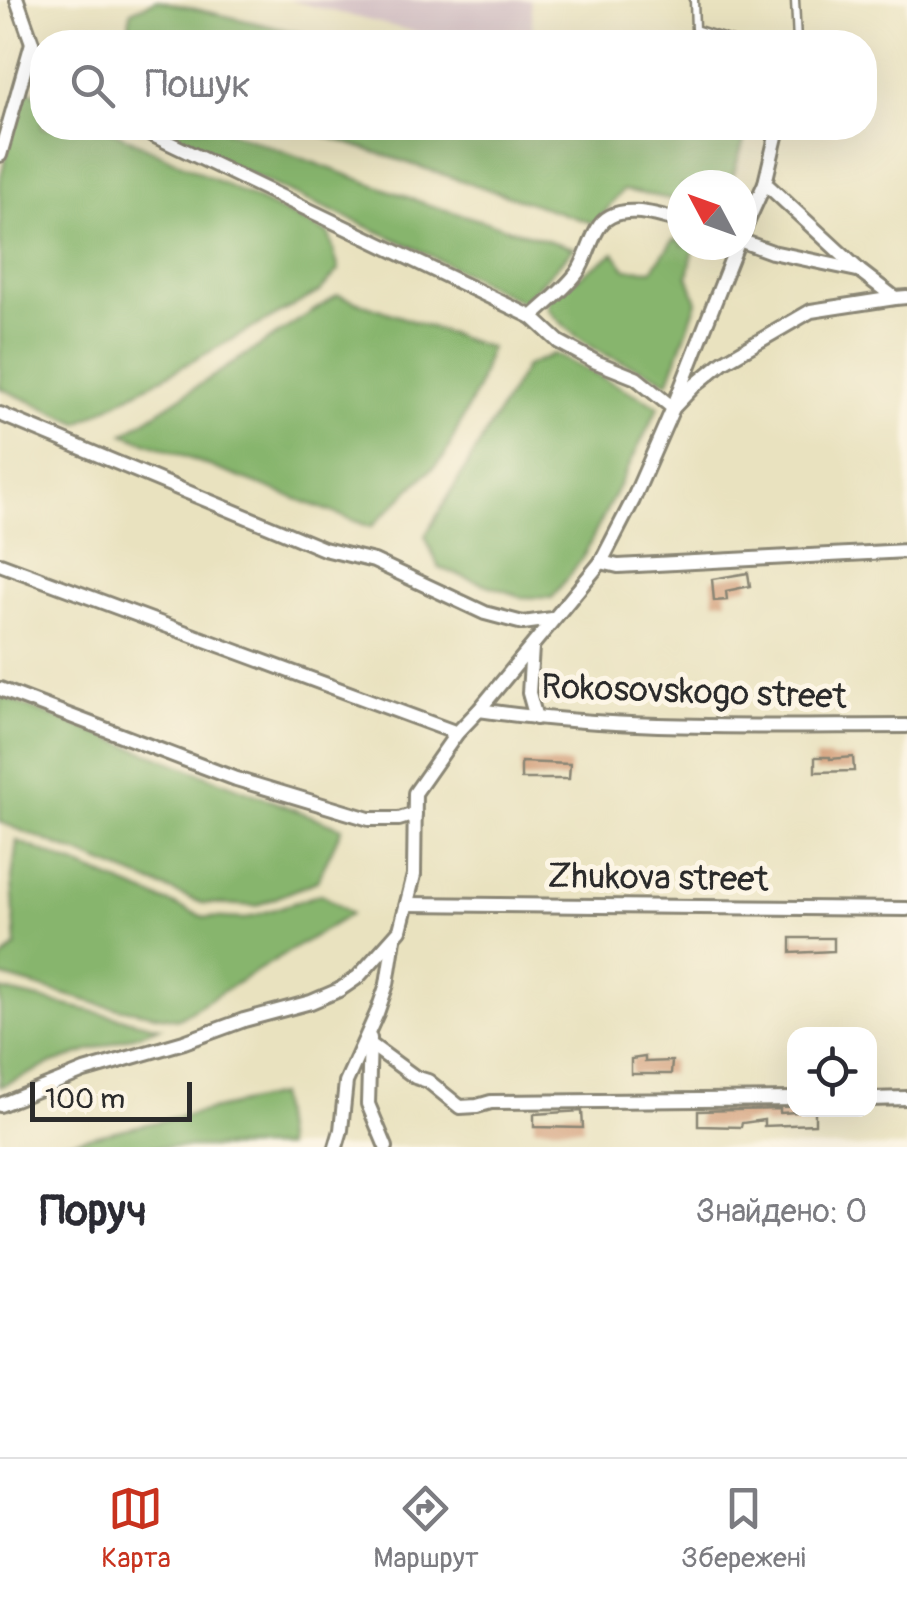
<!DOCTYPE html>
<html lang="uk">
<meta charset="utf-8">
<style>
body{margin:0;font-family:Pangolin,sans-serif;background:#f7f7f7;color:#2b2b33}
.controls{position:absolute;right:30px;bottom:30px;display:grid;overflow:hidden;border-radius:20px;box-shadow:0 10px 40px #0002}
.controls button{width:90px;height:90px;display:grid;place-items:center;padding:0;border:0;border-bottom:2px solid #e1e1e2;background:#fff;color:#2b2b33;font:50px sans-serif}
.compass{position:absolute;left:667px;top:170px;width:90px;height:90px;border-radius:50%;background:#fff;box-shadow:0 10px 40px #0002;rotate:311deg}
.scale{position:absolute;left:30px;bottom:25px;width:162px;box-sizing:border-box;padding-left:10px;border:5px solid #2b2b2b;border-top:0;font-size:28px;line-height:35px;white-space:nowrap;color:#2b2b2b;-webkit-text-stroke:8px #fcf5e5;paint-order:stroke}
.list{margin:0;padding:0;list-style:none}
h2{display:flex;justify-content:space-between;align-items:center;height:130px;margin:0;padding:0 40px;font-size:42px}
h2 small{font-size:32px;font-weight:400;color:#7c7c81}
.icon{flex:none;width:55px;height:55px;fill:none;stroke:currentColor;stroke-width:2;stroke-linecap:round;stroke-linejoin:round}
.map{position:relative;flex:none;width:907px;height:1147px;overflow:hidden}
.search{position:absolute;background:#fff;box-shadow:0 10px 40px #0002;left:30px;right:30px;top:30px;height:110px;display:flex;align-items:center;gap:25px;box-sizing:border-box;padding:0 35px;border-radius:40px;color:#7c7c81;font-size:38px}
.sheet{height:310px;background:#fff}
nav{display:flex;justify-content:space-around;align-items:center;box-sizing:border-box;height:140px;border-top:2px solid #e1e1e2;background:#fff;font-size:28px;color:#7c7c81}
nav a{display:grid;justify-items:center;gap:5px}
nav .on{color:#c8321e}
.map>svg:first-child{display:block}
.industrial{fill:#d2bec3}
.forest{fill:#87b56d;stroke:#59704c;stroke-width:2.5}
.building{fill:#d19b76}
.lines{fill:none;stroke-linecap:round;stroke-linejoin:round}
.service-casing{stroke:#8a8675;stroke-width:11}
.minor-casing{stroke:#8a8675;stroke-width:18}
.service{stroke:#fff;stroke-width:6}
.minor{stroke:#fff;stroke-width:12}
.labels{text-anchor:middle;stroke-width:10;stroke-linejoin:round;paint-order:stroke}
.street-label{font-size:35px;fill:#2b2b2b;stroke:#fcf5e5}
</style>
<div class="map">
<svg width="907" height="1147" viewBox="0 0 907 1147">
<rect width="100%" height="100%" fill="#fcf5e5"/>
<filter id="ink" filterUnits="userSpaceOnUse"><feTurbulence type="fractalNoise" baseFrequency=".01" numOctaves="2"/><feDisplacementMap in="SourceGraphic" scale="20" xChannelSelector="R" yChannelSelector="G"/><feConvolveMatrix kernelMatrix="1 2 1 2 8 2 1 2 1" color-interpolation-filters="sRGB"/></filter>
<filter id="wash" filterUnits="userSpaceOnUse"><feTurbulence type="fractalNoise" baseFrequency=".0048" numOctaves="4" result="noise"/><feDisplacementMap in="SourceGraphic" scale="40" xChannelSelector="R" yChannelSelector="G"/><feGaussianBlur stdDeviation="2.25" result="paint"/><feColorMatrix in="noise" values="0 0 0 0 0 0 0 0 0 0 0 0 0 0 0 0 0 1.4 0 .05"/><feComposite in="paint" operator="in"/></filter>
<g filter="url(#wash)">
<rect width="100%" height="100%" fill="#e9e2bf"/>
<polygon class="industrial" points="288,0 530,0 534,42 455,42"/>
<g class="forest">
<polygon points="156,0 157,0 338,42 127,42 131,11"/>
<polygon points="23,88 42,97 42,128 106,128 329,234 339,270 319,292 79,423 0,388 0,180"/>
<polygon points="156,128 220,128 429,205 574,248 522,302 411,246 229,165"/>
<polygon points="301,128 748,128 730,185 682,185 682,201 623,190 595,224"/>
<path d="M674,239L682,242V245L694,247L688,276L697,302L668,383C651,370 631,366 611,357C587,346 565,328 548,309L549,297L614,253L626,269L652,270Z"/>
<polygon points="338,295 490,348 477,389 444,457 371,527 124,434"/>
<polygon points="554,354 659,406 583,557 552,598 522,597 439,568 425,536 526,366"/>
<polygon points="0,696 342,828 317,881 256,906 202,903 0,822"/>
<polygon points="17,841 204,917 244,919 321,894 351,914 177,1019 102,1005 0,976 0,961 16,946 12,879"/>
<polygon points="0,990 160,1027 53,1063 0,1087"/>
<polygon points="278,1095 285,1147 43,1147"/>
</g>
<g id="blocks">
<g class="building">
<polygon points="748,573 750,586 726,591 727,600 714,601 712,579"/>
<polygon points="815,757 830,757 830,759 853,757 854,771 815,772"/>
<polygon points="521,762 570,764 569,779 521,779"/>
<polygon points="791,938 834,938 834,951 791,953"/>
<polygon points="645,1057 645,1062 672,1061 671,1074 631,1074 631,1059"/>
<polygon points="780,1109 780,1113 797,1112 797,1110 815,1110 815,1124 764,1126 764,1120 742,1123 741,1127 698,1126 698,1111"/>
<polygon points="582,1111 583,1128 534,1127 534,1114"/>
</g>
</g>
</g>
<g filter="url(#ink)">
<use href="#blocks" fill-opacity="0" stroke="#8a8675" stroke-width="2.5"/>
<g class="lines">
<g class="service-casing">
<g id="service">
<polyline points="694,0 695,29 735,42"/>
<polyline points="795,0 797,42"/>
</g>
</g>
<g class="minor-casing">
<g id="minor">
<polyline points="17,0 37,57 42,65"/>
<path d="M138,128L532,317C547,303 565,289 577,273C586,260 589,244 597,230C612,200 657,214 682,222"/>
<polyline points="0,155 32,43"/>
<polyline points="765,183 860,271 895,298 907,297"/>
<polyline points="742,234 765,183 778,128"/>
<polyline points="742,241 772,252 857,270"/>
<polyline points="532,317 559,342 596,362 636,378 673,408 695,385 723,362 811,311 895,298"/>
<polyline points="0,414 324,549 374,561 485,613 523,623 552,619"/>
<polyline points="601,562 618,566 907,551"/>
<polyline points="0,564 457,733"/>
<polyline points="532,647 529,693 536,718"/>
<polyline points="0,689 236,779 369,819 399,819 415,814"/>
<path d="M479,710C621,731 764,726 907,726"/>
<polyline points="408,904 907,909"/>
<polyline points="370,1038 368,1104 386,1147"/>
<polyline points="370,1044 415,1077 428,1081 460,1107 477,1106 491,1102 794,1099"/>
<polyline points="870,1099 907,1098"/>
<polyline points="0,1105 84,1071 184,1042 244,1020 311,1002 339,990 358,977 400,930 414,875 415,793 457,733 479,710 601,562 633,500 673,408 737,245"/>
<polyline points="336,1147 341,1130 346,1082 377,1013 387,984 394,939"/>
</g>
</g>
<use href="#service" class="service"/>
<use href="#minor" class="minor"/>
</g>
</g>
<g class="labels">
<g class="street-label">
<text transform="translate(694 691) rotate(2)" y="12">Rokosovskogo street</text>
<text transform="translate(658 877) rotate(1)" y="12">Zhukova street</text>
</g>
</g>
</svg>
<div class="controls">
<button><svg class="icon" aria-label="locate" viewBox="0 0 24 24"><circle cx="12" cy="12" r="6"/><path d="M12 2v4M12 18v4M2 12h4M18 12h4"/></svg></button>
</div>
<svg class="compass" viewBox="-18 -18 36 36"><path d="M0-13l5 13h-10z" fill="#e53935"/><path d="M0 13l5-13h-10z" fill="#7c7c81"/></svg>
<div class="scale">100 m</div>
<div class="search"><svg class="icon" aria-label="search" viewBox="0 0 24 24"><circle cx="10" cy="10" r="6"/><path d="M15 15l6 6"/></svg>Пошук</div>
</div>
<section class="sheet">
<h2>Поруч<small>Знайдено: 0</small></h2>
<ul class="list">
</ul>
</section>
<nav>
<a class="on"><svg class="icon" aria-label="map" viewBox="0 0 24 24"><path d="M3 6l6-2 6 2 6-2v14l-6 2-6-2-6 2zM9 4v14M15 6v14"/></svg>Карта</a>
<a><svg class="icon" aria-label="directions" viewBox="0 0 24 24"><path d="M12 3l9 9-9 9-9-9zM9 14v-3h6M13 9l2 2-2 2"/></svg>Маршрут</a>
<a><svg class="icon" aria-label="saved" viewBox="0 0 24 24"><path d="M7 4h10v16l-5-4-5 4z"/></svg>Збережені</a>
</nav>
